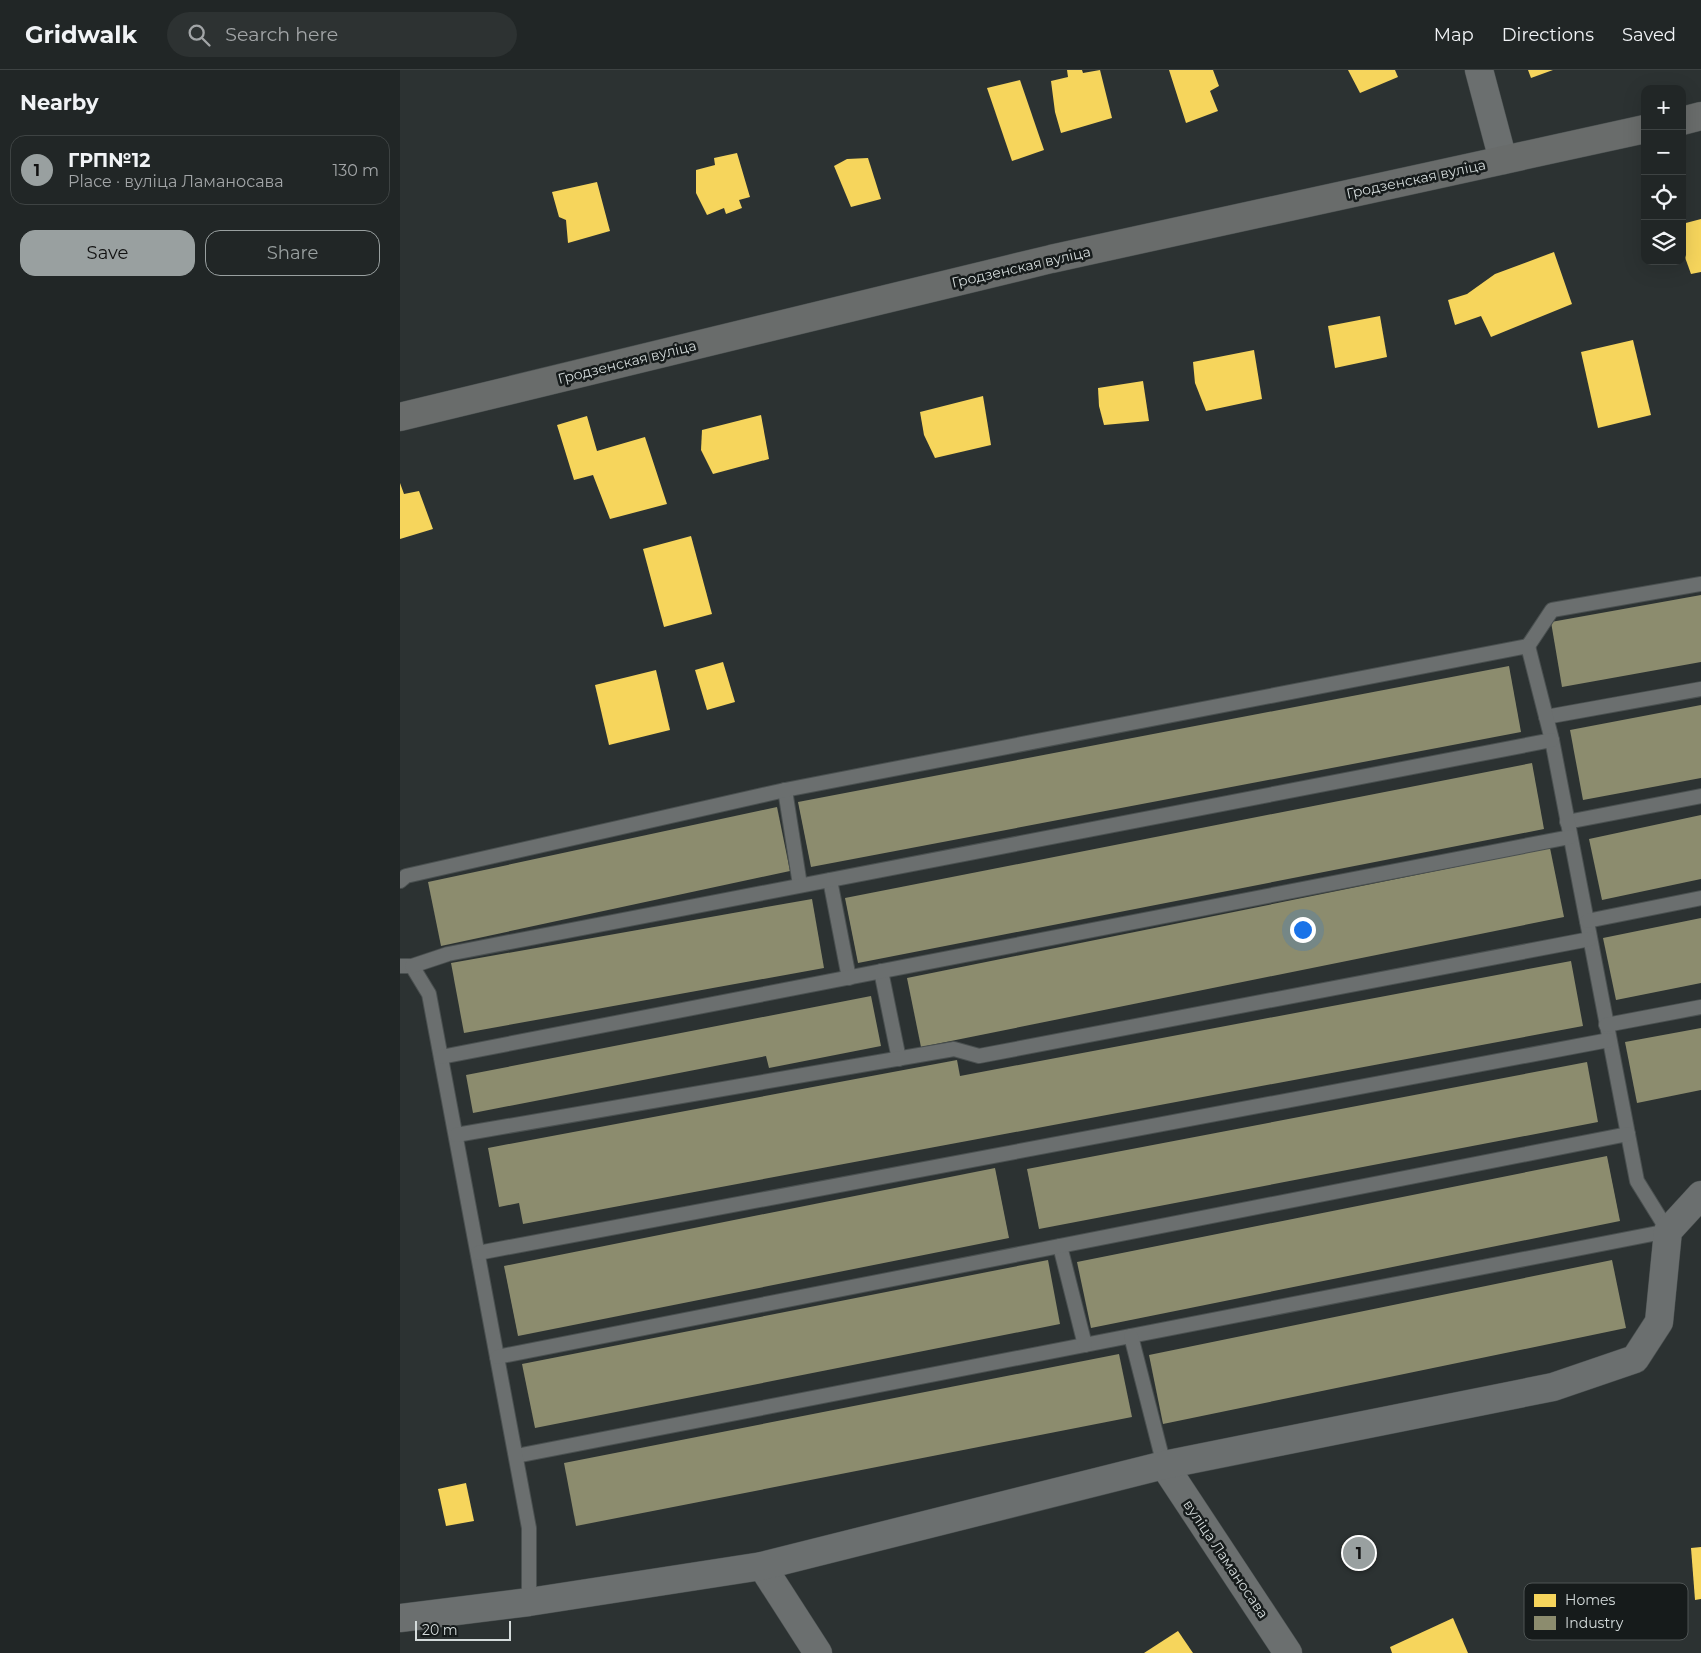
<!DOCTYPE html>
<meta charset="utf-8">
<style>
body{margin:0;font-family:Montserrat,sans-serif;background:#2d3232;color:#f1f3f6}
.controls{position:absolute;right:15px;top:15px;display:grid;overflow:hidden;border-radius:10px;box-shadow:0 5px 20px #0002}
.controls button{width:45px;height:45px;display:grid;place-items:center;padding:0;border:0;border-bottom:1px solid #3e4343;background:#212626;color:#f1f3f6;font:25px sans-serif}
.scale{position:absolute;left:15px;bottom:12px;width:96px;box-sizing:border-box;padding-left:5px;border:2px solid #d4dbdb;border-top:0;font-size:14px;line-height:18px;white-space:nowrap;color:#d4dbdb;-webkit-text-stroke:4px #161b1b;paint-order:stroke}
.you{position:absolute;left:902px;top:859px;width:18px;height:18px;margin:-12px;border:4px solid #fff;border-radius:50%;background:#1a73e8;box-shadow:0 0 0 8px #1a73e833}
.badge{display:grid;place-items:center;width:32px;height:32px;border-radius:50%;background:#99a0a0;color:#111;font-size:16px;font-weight:700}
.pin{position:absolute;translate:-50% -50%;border:2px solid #fff;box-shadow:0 1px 5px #0006}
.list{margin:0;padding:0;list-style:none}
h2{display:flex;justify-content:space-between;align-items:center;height:65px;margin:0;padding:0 20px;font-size:21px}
h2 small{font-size:16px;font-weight:400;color:#a2a5a7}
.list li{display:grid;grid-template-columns:32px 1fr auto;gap:15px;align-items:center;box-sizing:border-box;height:70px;margin:0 10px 10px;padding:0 10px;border:1px solid #3e4343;border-radius:15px}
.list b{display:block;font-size:19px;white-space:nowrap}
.list p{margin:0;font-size:16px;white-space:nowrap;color:#a2a5a7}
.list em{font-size:16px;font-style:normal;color:#a2a5a7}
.actions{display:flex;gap:10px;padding:15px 20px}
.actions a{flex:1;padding:11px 0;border:1px solid #99a0a0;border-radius:15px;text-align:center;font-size:18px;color:#99a0a0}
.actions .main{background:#99a0a0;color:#111}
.icon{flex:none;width:28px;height:28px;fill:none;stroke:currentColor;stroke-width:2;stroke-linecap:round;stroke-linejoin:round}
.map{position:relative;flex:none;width:1301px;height:1583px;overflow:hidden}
header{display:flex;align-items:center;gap:30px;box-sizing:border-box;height:70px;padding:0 25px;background:#212626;border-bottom:1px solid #3e4343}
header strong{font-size:24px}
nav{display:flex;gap:28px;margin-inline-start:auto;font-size:18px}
.search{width:350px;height:45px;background:#2d3232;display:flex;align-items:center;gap:12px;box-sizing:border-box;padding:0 18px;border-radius:28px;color:#a2a5a7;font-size:19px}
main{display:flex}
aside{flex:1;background:#212626}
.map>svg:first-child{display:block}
.homes{fill:#f6d55c}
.industry{fill:#8c8c6e}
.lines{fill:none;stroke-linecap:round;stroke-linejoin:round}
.lane-casing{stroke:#4a5050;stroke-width:16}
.street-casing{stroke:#4a5050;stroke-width:29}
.secondary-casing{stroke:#4a5050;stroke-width:29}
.lane{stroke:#6b6f6f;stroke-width:14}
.street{stroke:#6b6f6f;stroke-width:28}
.secondary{stroke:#696c6b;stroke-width:28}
.labels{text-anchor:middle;stroke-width:5;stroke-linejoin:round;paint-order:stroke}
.street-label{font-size:14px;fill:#d4dbdb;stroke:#161b1b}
.key{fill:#161b1b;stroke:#4f5555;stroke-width:1}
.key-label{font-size:14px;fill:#d4dbdb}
</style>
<header>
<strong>Gridwalk</strong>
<div class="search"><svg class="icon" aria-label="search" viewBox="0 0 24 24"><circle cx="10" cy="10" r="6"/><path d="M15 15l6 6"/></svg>Search here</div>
<nav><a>Map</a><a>Directions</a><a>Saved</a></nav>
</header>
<main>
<aside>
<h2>Nearby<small></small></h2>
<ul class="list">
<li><span class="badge">1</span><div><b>ГРП№12</b><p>Place · вуліца Ламаносава</p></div><em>130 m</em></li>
</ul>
<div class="actions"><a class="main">Save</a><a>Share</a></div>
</aside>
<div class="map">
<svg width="1301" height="1583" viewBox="0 0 1301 1583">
<rect width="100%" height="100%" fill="#2c3232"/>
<g class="homes">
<polygon points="667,0 682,0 683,3 700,0 712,48 661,63 655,42 651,11 668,7"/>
<polygon points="769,0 813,0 819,16 810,21 818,41 786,53"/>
<polygon points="948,0 995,0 998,7 960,23"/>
<polygon points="1128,0 1153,0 1131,8"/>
<polygon points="620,10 644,80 612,91 587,18"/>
<polygon points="337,83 350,127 339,130 342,138 326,144 324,138 307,145 296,123 296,100 315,95 314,88"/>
<polygon points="468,88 481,129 451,137 434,96 447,89"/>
<polygon points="197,112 210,161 168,173 166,150 159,147 152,122"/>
<polygon points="1301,149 1301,202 1291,204 1282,179 1282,154"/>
<polygon points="1154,182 1172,234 1091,267 1081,246 1055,255 1048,230 1067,224 1095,204"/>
<polygon points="980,246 987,287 935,298 928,256"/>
<polygon points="1233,270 1251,345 1198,358 1181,282"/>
<polygon points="854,280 862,329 806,341 795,313 793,292"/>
<polygon points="743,311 749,351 704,355 699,336 698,318"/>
<polygon points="583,326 591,375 535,388 524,365 520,342"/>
<polygon points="361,345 369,389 313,404 301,380 302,360"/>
<polygon points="187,346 197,381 245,367 267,434 210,449 193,405 174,410 157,355"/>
<polygon points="0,413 4,424 19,421 33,459 0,469"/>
<polygon points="291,466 312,544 264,557 243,479"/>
<polygon points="323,592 335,632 307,640 295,600"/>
<polygon points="256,600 270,660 209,675 195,615"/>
<polygon points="66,1413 74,1451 46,1456 38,1419"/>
<polygon points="958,1465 976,1490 960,1501 942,1476"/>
<polygon points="1301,1477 1301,1529 1295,1530 1291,1478"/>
<polygon points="1053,1548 1068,1583 992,1583 990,1577"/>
<polygon points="778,1561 793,1583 744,1583"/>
</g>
<g class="industry">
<polygon points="1301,525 1301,592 1162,617 1151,552"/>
<polygon points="1109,596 1121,662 411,797 398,732"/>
<polygon points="1301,635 1301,708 1183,730 1170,660"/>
<polygon points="1132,693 1144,759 458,893 445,828"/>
<polygon points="377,737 390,801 41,876 28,812"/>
<polygon points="1301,745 1301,809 1202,830 1189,769"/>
<polygon points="1150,778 1164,847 521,977 507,908"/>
<polygon points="412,829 424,898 64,963 51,893"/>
<polygon points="1301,848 1301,913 1216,930 1203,868"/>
<polygon points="1171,891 1183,956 123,1154 119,1133 99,1137 88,1078 557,990 560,1006"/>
<polygon points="471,926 481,976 369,998 366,986 73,1043 66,1005"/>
<polygon points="1301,958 1301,1020 1237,1033 1225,972"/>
<polygon points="1187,992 1198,1052 639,1159 627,1099"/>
<polygon points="1207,1086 1220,1151 691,1258 677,1192"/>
<polygon points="595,1098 609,1168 118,1266 104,1196"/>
<polygon points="648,1190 660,1254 135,1358 122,1294"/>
<polygon points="1212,1190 1226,1258 763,1354 749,1285"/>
<polygon points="719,1284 732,1347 176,1456 164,1393"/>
</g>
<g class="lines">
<g class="lane-casing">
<g id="lane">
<polyline points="1128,576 1152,540 1301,514"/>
<polyline points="1146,647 1301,619"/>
<polyline points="385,720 400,815"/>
<polyline points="1167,752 1301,726"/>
<polyline points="430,810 449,908"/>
<polyline points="0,811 6,806 385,720 1128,576 1152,670 1237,1111 1268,1161 116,1386"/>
<polyline points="1187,851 1301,828"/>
<polyline points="0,896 12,896 29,924 129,1458 129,1532"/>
<polyline points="12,896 48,884 1152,670"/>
<polyline points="481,901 499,989"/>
<polyline points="1206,955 1301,937"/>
<polyline points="41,987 1170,767"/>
<polyline points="56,1065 554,979 579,986 1190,869"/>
<polyline points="660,1176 685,1275"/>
<polyline points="78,1183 1209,970"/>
<polyline points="731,1266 764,1395"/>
<polyline points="97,1287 1228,1064"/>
</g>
</g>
<g class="street-casing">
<g id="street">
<polyline points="1079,0 1103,90"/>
<polyline points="764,1395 888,1583"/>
<polyline points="362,1496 418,1583"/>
<polyline points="0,1548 129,1532 362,1496 764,1395 1153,1317 1235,1289 1259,1252 1268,1161 1301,1125"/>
</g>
</g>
<g class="secondary-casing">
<g id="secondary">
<polyline points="1282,51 1301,46"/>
<polyline points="0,347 651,189 1245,59"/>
</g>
</g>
<use href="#lane" class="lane"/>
<use href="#street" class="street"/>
<use href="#secondary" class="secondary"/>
</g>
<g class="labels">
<g class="street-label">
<text transform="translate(1016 109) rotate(-12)" y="5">Гродзенская вуліца</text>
<text transform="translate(621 197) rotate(-13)" y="5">Гродзенская вуліца</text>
<text transform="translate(227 292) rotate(-14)" y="5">Гродзенская вуліца</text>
<text transform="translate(826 1489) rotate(56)" y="5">вуліца Ламаносава</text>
</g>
</g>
<rect x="1124" y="1513" width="164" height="57" rx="8" class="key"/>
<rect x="1134" y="1524" width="22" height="13" fill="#f6d55c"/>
<rect x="1134" y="1546" width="22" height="14" fill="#8c8c6e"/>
<g class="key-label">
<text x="1165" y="1535">Homes</text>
<text x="1165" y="1558">Industry</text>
</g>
</svg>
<div class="controls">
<button>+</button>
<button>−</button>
<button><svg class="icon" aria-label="locate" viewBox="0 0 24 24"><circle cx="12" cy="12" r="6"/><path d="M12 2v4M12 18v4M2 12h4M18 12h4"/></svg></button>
<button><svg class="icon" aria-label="layers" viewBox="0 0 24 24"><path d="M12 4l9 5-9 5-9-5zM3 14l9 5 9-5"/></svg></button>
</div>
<div class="scale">20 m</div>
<div class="you"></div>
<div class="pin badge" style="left:959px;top:1483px">1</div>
</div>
</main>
